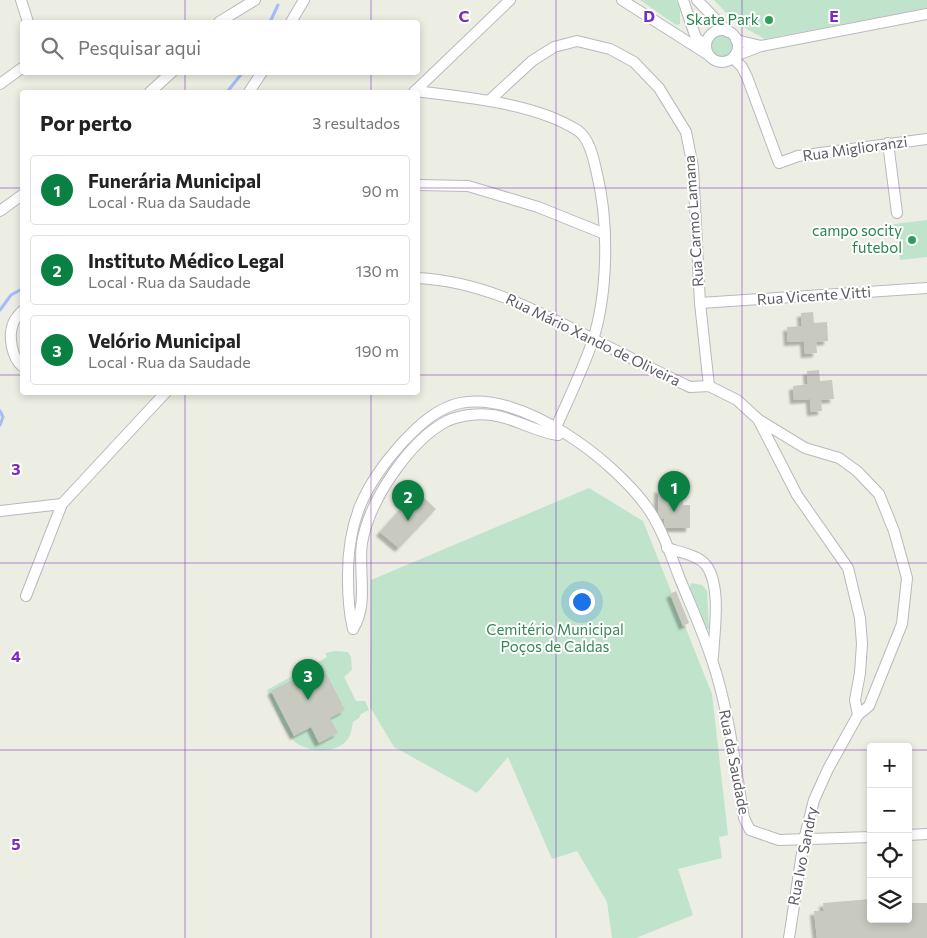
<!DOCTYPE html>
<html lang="pt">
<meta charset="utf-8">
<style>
body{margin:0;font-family:Commissioner,sans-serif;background:#f6f6f6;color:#222}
.controls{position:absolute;right:15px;bottom:15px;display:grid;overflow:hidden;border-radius:5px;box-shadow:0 2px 8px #0003}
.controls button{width:45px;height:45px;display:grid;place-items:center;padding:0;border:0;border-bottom:1px solid #e0e0e0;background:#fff;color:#222;font:25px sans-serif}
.you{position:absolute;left:581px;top:601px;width:18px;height:18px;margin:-12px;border:4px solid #fff;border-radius:50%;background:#1a73e8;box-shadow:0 0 0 8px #1a73e833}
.badge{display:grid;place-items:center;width:32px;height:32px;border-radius:50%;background:#0b8043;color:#fff;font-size:16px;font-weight:700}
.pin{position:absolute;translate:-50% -41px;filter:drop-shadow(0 1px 2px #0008)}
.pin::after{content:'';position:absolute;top:26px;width:18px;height:15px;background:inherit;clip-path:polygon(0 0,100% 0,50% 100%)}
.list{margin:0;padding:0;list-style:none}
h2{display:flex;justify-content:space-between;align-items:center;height:65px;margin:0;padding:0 20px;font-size:21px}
h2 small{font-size:16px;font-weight:400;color:#767676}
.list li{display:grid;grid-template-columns:32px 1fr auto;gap:15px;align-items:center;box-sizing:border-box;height:70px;margin:0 10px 10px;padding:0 10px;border:1px solid #e0e0e0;border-radius:5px}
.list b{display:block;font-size:19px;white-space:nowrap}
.list p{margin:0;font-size:16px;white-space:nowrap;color:#767676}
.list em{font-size:16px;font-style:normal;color:#767676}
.icon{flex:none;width:28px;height:28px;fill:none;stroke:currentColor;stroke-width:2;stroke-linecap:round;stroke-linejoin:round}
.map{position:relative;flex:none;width:927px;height:938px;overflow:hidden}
.search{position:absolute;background:#fff;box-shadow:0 2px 8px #0003;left:20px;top:20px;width:400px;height:55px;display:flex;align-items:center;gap:12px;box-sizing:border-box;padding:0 18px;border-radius:5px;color:#767676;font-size:19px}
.panel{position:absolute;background:#fff;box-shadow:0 2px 8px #0003;left:20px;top:90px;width:400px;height:305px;border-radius:5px}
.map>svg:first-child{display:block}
.green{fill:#c0e4cb}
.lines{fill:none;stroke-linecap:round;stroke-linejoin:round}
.stream{stroke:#a4bbfc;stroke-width:3}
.building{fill:#c8c9bf;filter:url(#shadow)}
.minor-casing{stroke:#b8b9bf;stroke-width:12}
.minor{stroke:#fff;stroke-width:10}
.grid{fill:none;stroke:#7b2cbf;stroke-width:1;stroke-opacity:0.55}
.leisure-dot{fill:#2e9e5b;stroke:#fff;stroke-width:2}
.labels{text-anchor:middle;stroke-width:4;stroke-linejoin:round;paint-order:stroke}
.leisure-label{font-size:15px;fill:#27864d;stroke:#fff;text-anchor:end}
.street-label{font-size:15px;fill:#5b5c63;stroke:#fff}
.park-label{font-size:15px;fill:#388554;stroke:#fff}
.grid-label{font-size:16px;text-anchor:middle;font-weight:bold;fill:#7b2cbf;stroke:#fff;stroke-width:4;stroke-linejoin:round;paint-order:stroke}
</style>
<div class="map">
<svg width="927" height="938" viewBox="0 0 927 938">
<defs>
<filter id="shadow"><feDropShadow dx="-4" dy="4" stdDeviation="1" flood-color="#0004"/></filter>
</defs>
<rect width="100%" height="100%" fill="#ecede3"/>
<g class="green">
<polygon points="640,0 676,0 680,10 680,24 676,25"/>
<polygon points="714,0 927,0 927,8 765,39 736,23"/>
<circle cx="722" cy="46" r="11"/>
<polygon points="927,220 927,257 900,260 894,224"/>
<polygon points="589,488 643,521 712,694 728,835 719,837 722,858 678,869 693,915 636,938 612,938 607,902 577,851 552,859 508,757 477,793 394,747 370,707 371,580"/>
<polygon points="691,583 702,585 707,591 709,629 703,630 689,593"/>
<path d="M335,651L348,652L351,657L352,670L344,677L356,701H365L369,710L361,714L359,718L353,722C352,727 351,733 349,737C339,756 303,753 291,738C281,725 274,705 267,690L327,657L325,653Z"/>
</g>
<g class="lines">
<g class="stream">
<polyline points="270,22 278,5"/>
<polyline points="227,92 243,72"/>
<polyline points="0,310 11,295 22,289"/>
<polyline points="0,411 3,417 0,425"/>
</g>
</g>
<g class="building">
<polygon points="813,312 814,323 827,322 828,341 816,342 817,353 805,354 804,341 788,342 787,327 802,326 801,313"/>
<polygon points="819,370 820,381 832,380 834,399 821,400 822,411 811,412 810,399 794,400 793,386 808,384 807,371"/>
<polygon points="658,488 683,498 683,505 690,505 690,528 664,528 664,519 658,519"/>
<polygon points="417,491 436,509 399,548 380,532"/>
<polygon points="676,591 689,623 683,626 670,594"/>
<polygon points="322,665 345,710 330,718 338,733 319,743 311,727 294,736 271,691"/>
<polygon points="908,895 911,895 912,903 927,903 927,938 817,938 814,911 824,911 823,903 871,899 871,919 908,919"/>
</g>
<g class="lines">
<g class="minor-casing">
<g id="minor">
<polyline points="21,0 28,22"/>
<polyline points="622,0 707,54"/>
<polyline points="683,0 696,38 706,45"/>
<polyline points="697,0 728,32"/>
<polyline points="219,22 255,0"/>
<polyline points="291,22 304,0"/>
<circle cx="722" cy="46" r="16"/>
<polyline points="761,46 927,14"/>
<polyline points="735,56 761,46 736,40"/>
<polyline points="733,58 742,67 747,77 779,163 798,156 927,139"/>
<polyline points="0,84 22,68"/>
<path d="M415,91C464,97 535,103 577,130C590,138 594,161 597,174C609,223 608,292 593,340C582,372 566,404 553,434"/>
<polyline points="150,92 172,72"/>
<polyline points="249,92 262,72"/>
<polyline points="414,92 510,0"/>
<polyline points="490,100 532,61 554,47 577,41 610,49 634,62 659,88 686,132 693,167 700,303 709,386"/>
<polyline points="888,143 897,213"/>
<polyline points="418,185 468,186 538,207 605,234"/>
<polyline points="0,211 22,195"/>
<path d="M418,278C478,281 530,307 583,334C619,352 654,370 690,387L709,386L737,400L759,420L805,448L839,458L857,471L879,494L894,531L907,578L902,624L869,706L858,715L828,769L814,800L804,840L789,938"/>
<polyline points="700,303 927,288"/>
<path d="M22,311C19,315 14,319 13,324C8,336 12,358 22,366"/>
<polyline points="759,421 797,495 848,568 860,618 862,644 860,673 855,700 858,715"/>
<polyline points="0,511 62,504"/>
<path d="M667,548C679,552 698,555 706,565C722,586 714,633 713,657"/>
<polyline points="26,596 62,504 166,392"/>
<path d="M353,629C349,612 348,597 348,580C347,521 364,485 403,442C419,425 437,408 460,403C522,390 613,460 647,507C662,528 671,556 680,579C691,606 703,632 712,660C729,710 735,766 744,818L750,830L779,840L871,837"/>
<path d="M353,629C369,604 358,571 362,543C369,501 409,441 447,421C460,415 479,413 492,415C515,418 535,432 558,435"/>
<polyline points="908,835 927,834"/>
</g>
</g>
<use href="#minor" class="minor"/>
</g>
<path class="grid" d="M185,0V22M371,0V22M556,0V938M742,0V938M185,72V92M371,72V92M0,188H22M418,188H927M0,375H22M418,375H927M185,392V938M371,392V938M0,563H927M0,750H871M908,750H927"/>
<g class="leisure-dot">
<circle cx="769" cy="20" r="5"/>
<circle cx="912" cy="240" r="5"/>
</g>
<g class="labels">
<g class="leisure-label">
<text x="759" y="25">Skate Park</text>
<text x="902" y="236">campo socity<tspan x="902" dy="17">futebol</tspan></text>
</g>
<g class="street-label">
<text transform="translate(855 149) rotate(-8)" y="5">Rua Miglioranzi</text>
<text transform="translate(694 221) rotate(-94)" y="5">Rua Carmo Lamana</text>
<text transform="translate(814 296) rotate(-4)" y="5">Rua Vicente Vitti</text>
<text transform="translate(593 340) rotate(26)" y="5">Rua Mário Xando de Oliveira</text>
<text transform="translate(734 762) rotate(79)" y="5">Rua da Saudade</text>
<text transform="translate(803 856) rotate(-79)" y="5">Rua Ivo Sandry</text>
</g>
<g class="park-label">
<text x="555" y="635">Cemitério Municipal<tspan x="555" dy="17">Poços de Caldas</tspan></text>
</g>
</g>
<g class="grid-label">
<text x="464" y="22">C</text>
<text x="649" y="22">D</text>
<text x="834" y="22">E</text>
<text x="16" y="475">3</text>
<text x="16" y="662">4</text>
<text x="16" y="850">5</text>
</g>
</svg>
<div class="controls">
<button>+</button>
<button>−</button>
<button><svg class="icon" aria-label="locate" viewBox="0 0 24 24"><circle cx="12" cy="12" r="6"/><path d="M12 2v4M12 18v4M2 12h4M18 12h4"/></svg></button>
<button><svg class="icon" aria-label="layers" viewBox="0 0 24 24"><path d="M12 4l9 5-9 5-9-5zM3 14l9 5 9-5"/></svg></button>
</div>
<div class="you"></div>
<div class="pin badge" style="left:674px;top:512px">1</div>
<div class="pin badge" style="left:408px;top:521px">2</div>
<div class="pin badge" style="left:308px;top:700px">3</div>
<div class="search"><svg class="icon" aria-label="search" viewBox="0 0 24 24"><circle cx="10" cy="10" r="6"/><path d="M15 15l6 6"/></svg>Pesquisar aqui</div>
<section class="panel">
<h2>Por perto<small>3 resultados</small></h2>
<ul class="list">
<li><span class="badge">1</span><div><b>Funerária Municipal</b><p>Local · Rua da Saudade</p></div><em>90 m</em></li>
<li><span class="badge">2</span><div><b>Instituto Médico Legal</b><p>Local · Rua da Saudade</p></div><em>130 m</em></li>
<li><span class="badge">3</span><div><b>Velório Municipal</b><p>Local · Rua da Saudade</p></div><em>190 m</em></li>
</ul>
</section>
</div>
